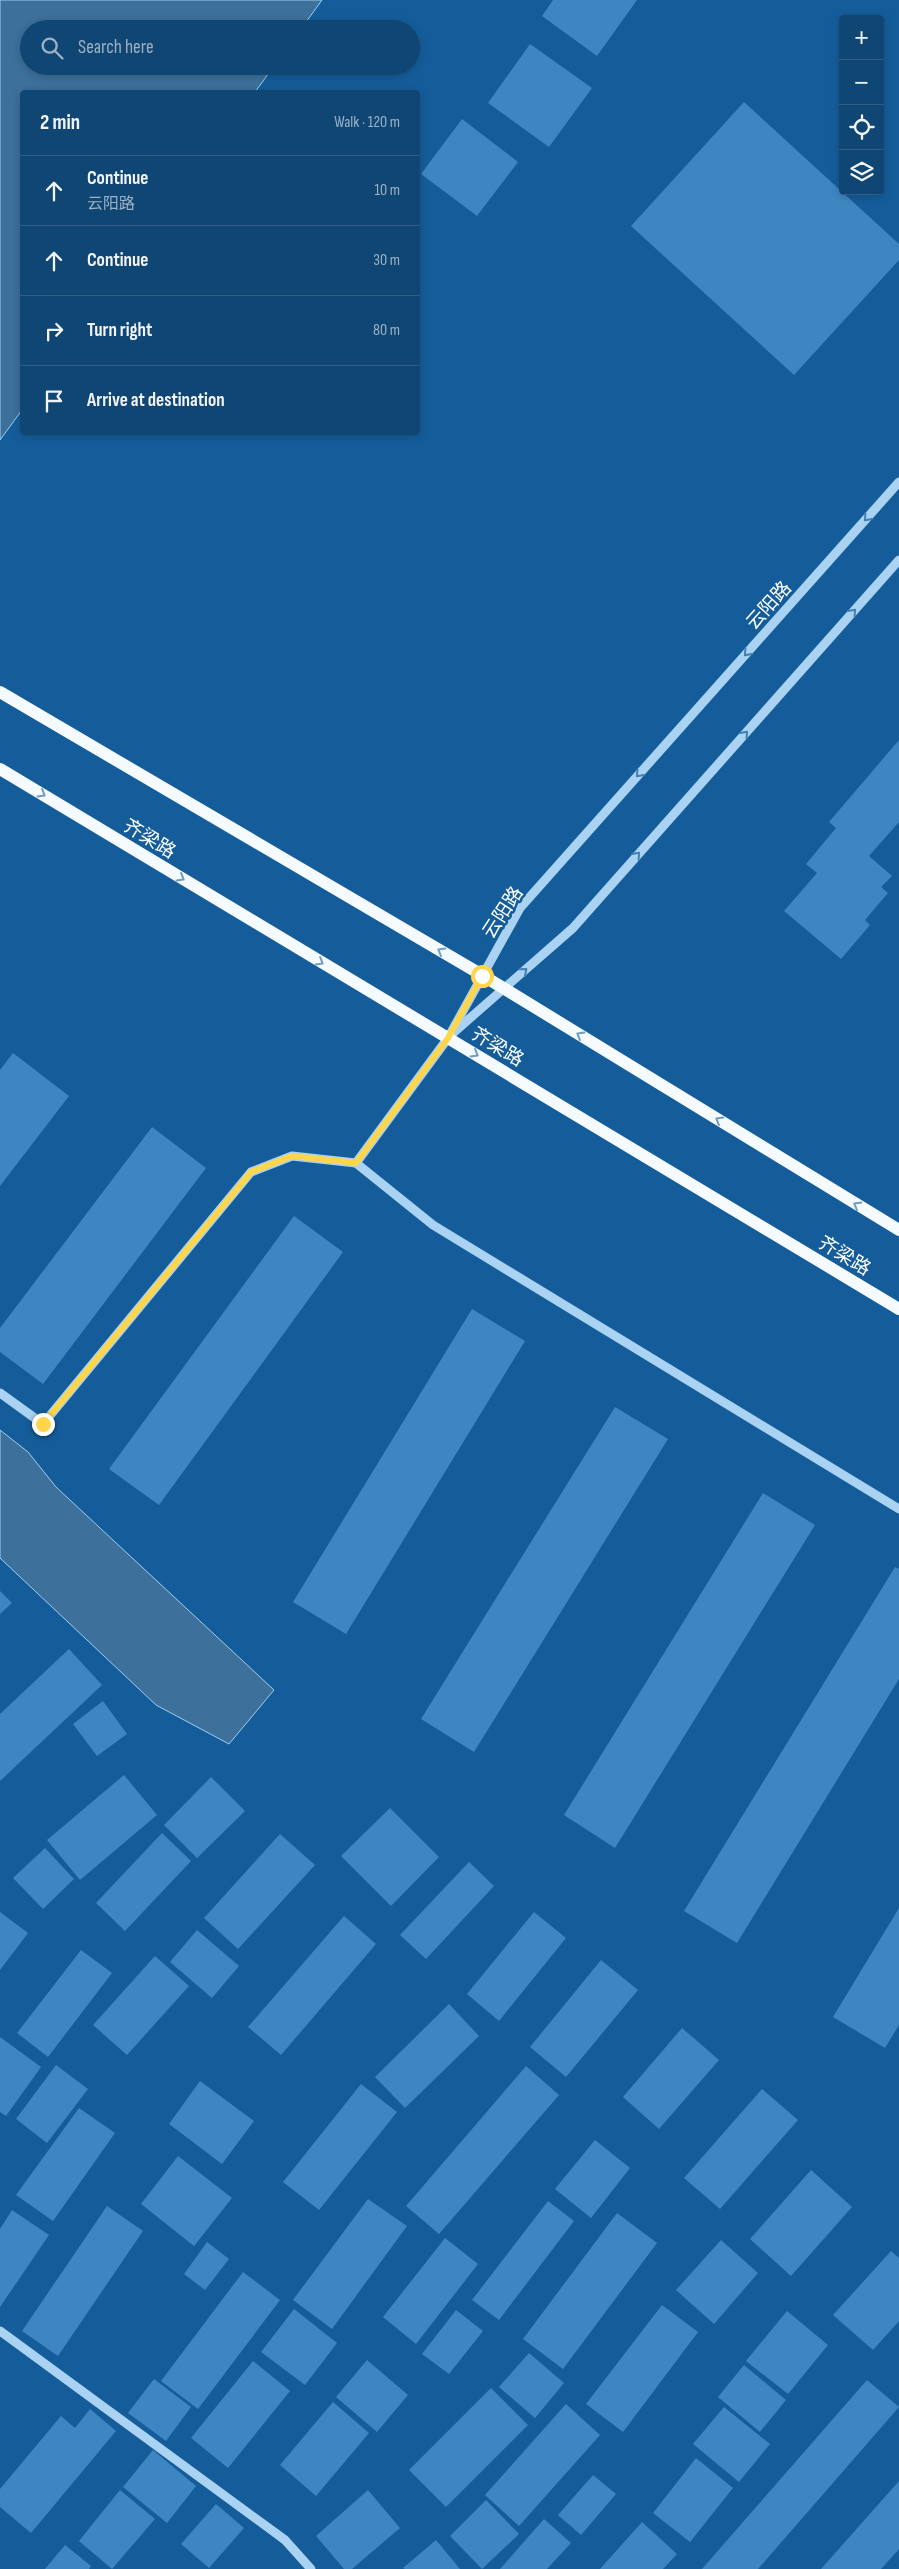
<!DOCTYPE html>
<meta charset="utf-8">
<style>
body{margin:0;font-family:"Sofia Sans Condensed","Noto Sans SC",sans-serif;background:#1e507c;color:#f1f3f6}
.controls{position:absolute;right:15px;top:15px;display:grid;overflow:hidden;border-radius:5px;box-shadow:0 2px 8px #0003}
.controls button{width:45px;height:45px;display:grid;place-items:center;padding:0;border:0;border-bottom:1px solid #305e86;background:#104674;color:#f1f3f6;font:25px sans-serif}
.stop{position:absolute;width:15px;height:15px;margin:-11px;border:4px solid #ffd54a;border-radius:50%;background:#fff}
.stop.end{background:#ffd54a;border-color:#fff;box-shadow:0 1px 5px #0008}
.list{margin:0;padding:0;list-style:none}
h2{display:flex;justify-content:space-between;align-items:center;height:65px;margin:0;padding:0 20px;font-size:21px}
h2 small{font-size:16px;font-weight:400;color:#9cb1c5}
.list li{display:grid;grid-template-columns:32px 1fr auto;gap:15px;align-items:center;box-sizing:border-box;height:70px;padding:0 20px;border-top:1px solid #305e86}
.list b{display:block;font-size:19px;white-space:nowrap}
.list p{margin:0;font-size:16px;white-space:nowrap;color:#9cb1c5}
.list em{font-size:16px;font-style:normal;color:#9cb1c5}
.icon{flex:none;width:28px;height:28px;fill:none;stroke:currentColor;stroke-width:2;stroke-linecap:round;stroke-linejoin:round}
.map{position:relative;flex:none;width:899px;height:2569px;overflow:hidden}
.search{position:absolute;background:#104674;box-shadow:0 2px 8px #0003;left:20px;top:20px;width:400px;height:55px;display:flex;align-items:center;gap:12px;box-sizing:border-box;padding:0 18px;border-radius:28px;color:#9cb1c5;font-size:19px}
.panel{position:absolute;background:#104674;box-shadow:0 2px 8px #0003;left:20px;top:90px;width:400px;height:345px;border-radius:5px}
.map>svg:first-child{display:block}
.water{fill:#3d709b;stroke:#9ccff5}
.building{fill:#3e86c1}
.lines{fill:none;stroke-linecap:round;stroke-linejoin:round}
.minor{stroke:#aad2f2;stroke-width:9}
.major{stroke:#f5faff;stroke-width:12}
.oneway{stroke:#4280b4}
.oneway2{stroke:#6f9cc2}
.route{stroke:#ffd54a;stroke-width:6}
.labels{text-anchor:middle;stroke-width:5;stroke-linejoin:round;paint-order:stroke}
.street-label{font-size:19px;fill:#fff;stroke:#155d9a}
</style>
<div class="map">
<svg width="899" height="2569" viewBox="0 0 899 2569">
<rect width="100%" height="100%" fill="#155d9a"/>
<g class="water">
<polygon points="0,0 322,0 301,29 29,29 29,66 274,66 255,92 22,92 22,410 0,440"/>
<polygon points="0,1430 28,1452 56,1487 274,1690 229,1744 156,1705 0,1558"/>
</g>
<g class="building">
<polygon points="553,0 637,0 597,56 542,16"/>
<polygon points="530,44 592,88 549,147 488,103"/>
<polygon points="744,102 899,244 899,260 794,375 631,226"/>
<polygon points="462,119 518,162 477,216 421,174"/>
<polygon points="899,740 899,822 869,856 892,876 881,887 888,893 865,920 870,925 841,959 784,911 817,873 806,864 836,828 829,822"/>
<polygon points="13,1053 69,1096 0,1186 0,1070"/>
<polygon points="152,1127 206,1168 43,1384 0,1352 0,1328"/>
<polygon points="294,1216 343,1252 159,1505 109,1469"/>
<polygon points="472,1309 525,1341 346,1634 293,1602"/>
<polygon points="615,1407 668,1439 474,1752 421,1719"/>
<polygon points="763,1493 815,1525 615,1848 564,1815"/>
<polygon points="895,1567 899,1569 899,1679 737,1943 684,1911"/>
<polygon points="0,1591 12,1603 0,1614"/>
<polygon points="69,1649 102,1685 0,1781 0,1714"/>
<polygon points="103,1701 127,1734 97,1756 73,1724"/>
<polygon points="124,1775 157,1815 80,1880 47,1840"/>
<polygon points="211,1777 245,1811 197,1858 164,1825"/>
<polygon points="390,1808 439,1857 391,1906 341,1856"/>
<polygon points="162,1833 191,1861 125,1931 96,1903"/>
<polygon points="280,1834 315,1865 238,1949 204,1918"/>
<polygon points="45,1848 74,1879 43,1909 13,1878"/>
<polygon points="469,1862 494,1886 426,1959 400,1935"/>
<polygon points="899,1908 899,2025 885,2048 833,2017"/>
<polygon points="0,1912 28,1933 0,1970"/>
<polygon points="534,1912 566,1938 499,2021 467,1994"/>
<polygon points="344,1916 376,1944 281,2055 248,2027"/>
<polygon points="197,1930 239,1966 212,1998 170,1962"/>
<polygon points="81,1950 112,1973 48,2057 17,2033"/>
<polygon points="155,1956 189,1986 127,2055 93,2025"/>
<polygon points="601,1960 638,1990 566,2077 530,2047"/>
<polygon points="449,2004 479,2036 405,2108 375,2077"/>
<polygon points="682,2028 719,2060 659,2129 623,2097"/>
<polygon points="0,2037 41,2067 6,2116 0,2112"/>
<polygon points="56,2065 88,2089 47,2143 16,2119"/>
<polygon points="526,2066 559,2095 439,2234 406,2206"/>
<polygon points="200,2081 254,2121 222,2164 169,2124"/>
<polygon points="361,2084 397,2112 319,2210 283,2182"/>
<polygon points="762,2089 798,2120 720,2209 684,2178"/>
<polygon points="79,2108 115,2133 53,2221 16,2195"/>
<polygon points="595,2140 630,2168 591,2218 555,2189"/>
<polygon points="178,2156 232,2198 194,2246 141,2204"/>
<polygon points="811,2170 852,2207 791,2276 750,2239"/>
<polygon points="368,2199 407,2226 332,2329 293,2300"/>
<polygon points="548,2201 574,2221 499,2320 472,2300"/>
<polygon points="107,2206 143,2231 58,2356 22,2331"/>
<polygon points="12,2210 49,2235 0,2307 0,2229"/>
<polygon points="617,2213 657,2243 563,2369 523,2339"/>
<polygon points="445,2238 478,2264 416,2344 383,2317"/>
<polygon points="721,2240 758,2273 714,2324 676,2290"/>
<polygon points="207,2242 229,2259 205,2290 184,2274"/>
<polygon points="891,2251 899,2258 899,2321 873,2350 833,2315"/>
<polygon points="243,2272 280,2300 198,2409 161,2381"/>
<polygon points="662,2305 698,2332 623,2432 586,2404"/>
<polygon points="294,2309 337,2343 305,2385 261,2352"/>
<polygon points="456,2310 483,2331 449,2374 422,2354"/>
<polygon points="787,2311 828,2345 788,2394 746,2361"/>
<polygon points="529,2353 564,2383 535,2418 499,2387"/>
<polygon points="367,2360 408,2395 377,2432 336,2397"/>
<polygon points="253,2361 290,2391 228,2468 191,2438"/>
<polygon points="744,2365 786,2400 760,2432 718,2397"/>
<polygon points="154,2379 191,2407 166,2441 128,2413"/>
<polygon points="867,2380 899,2407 758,2569 702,2569"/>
<polygon points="491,2388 528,2425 446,2507 409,2470"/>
<polygon points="333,2402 369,2433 316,2496 280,2465"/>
<polygon points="566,2404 600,2435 519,2526 485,2495"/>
<polygon points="724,2407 770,2444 739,2482 693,2444"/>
<polygon points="90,2409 116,2431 31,2533 0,2507 0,2489 61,2416 75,2428"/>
<polygon points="153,2450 196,2486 167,2523 123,2487"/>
<polygon points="696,2458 733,2488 690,2542 653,2513"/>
<polygon points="593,2475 616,2494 581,2535 558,2515"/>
<polygon points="899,2481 899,2549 881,2569 821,2569"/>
<polygon points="120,2490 155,2519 112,2569 79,2541"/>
<polygon points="368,2490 400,2528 352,2569 344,2569 316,2536"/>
<polygon points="486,2500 519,2534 482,2569 450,2536"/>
<polygon points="216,2504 244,2528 209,2568 181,2544"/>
<polygon points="544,2519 571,2543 547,2569 500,2569"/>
<polygon points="642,2522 677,2554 663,2569 600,2569"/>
<polygon points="436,2540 460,2569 405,2569 403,2568"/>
<polygon points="65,2545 91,2566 89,2569 45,2569"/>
</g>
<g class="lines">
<g class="minor">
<polyline points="899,482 520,908 448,1038 356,1163 433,1225 899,1509"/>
<polyline points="453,1033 573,928 899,560"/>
<polyline points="0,1393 43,1424 251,1172 292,1156 356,1163"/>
<polyline points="0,2331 285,2540 311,2569"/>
</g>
<g class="major">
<polyline points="0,692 482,975 899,1230"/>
<polyline points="0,769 899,1309"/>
</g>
</g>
<defs><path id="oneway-chevron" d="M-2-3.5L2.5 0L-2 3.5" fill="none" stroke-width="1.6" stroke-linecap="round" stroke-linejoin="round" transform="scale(1.25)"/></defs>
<g class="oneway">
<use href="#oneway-chevron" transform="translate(867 518) rotate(132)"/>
<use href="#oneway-chevron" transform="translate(853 612) rotate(-48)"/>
<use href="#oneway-chevron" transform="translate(747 653) rotate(132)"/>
<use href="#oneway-chevron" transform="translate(745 734) rotate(-48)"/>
<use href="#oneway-chevron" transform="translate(639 774) rotate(132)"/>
<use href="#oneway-chevron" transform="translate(637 855) rotate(-48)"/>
<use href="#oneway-chevron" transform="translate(524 971) rotate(-41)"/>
</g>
<g class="oneway2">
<use href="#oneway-chevron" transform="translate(42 794) rotate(31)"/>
<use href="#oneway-chevron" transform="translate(181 878) rotate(31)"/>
<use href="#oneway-chevron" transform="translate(441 951) rotate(-150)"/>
<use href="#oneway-chevron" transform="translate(320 962) rotate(31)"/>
<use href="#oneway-chevron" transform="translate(580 1035) rotate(-149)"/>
<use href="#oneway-chevron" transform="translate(475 1054) rotate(31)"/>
<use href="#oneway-chevron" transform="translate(719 1120) rotate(-149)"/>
<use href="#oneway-chevron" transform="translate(857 1205) rotate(-149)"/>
</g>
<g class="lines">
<polyline class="route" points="43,1424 251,1172 292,1156 356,1163 448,1038 482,976"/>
</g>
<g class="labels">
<g class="street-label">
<text transform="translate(768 605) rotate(-48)" y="7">云阳路</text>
<text transform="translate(150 838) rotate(31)" y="7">齐梁路</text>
<text transform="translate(502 912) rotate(-57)" y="7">云阳路</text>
<text transform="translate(498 1046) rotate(31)" y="7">齐梁路</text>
<text transform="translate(845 1255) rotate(31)" y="7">齐梁路</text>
</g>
</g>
</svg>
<div class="controls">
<button>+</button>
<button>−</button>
<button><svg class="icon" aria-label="locate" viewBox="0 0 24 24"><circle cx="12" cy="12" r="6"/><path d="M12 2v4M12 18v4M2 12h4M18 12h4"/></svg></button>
<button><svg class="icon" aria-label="layers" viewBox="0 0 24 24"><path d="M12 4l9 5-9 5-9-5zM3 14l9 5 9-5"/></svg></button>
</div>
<div class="stop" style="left:482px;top:976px"></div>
<div class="stop end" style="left:43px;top:1424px"></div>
<div class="search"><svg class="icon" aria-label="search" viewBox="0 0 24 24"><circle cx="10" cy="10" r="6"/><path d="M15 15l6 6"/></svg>Search here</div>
<section class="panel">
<h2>2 min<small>Walk · 120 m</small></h2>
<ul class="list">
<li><svg class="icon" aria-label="ahead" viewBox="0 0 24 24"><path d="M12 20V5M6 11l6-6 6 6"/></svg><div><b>Continue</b><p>云阳路</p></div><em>10 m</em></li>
<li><svg class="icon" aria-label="ahead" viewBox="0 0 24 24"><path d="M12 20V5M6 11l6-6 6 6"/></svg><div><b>Continue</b></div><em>30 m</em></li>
<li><svg class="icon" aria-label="right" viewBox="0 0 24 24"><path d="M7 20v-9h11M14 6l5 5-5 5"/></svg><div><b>Turn right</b></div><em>80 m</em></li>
<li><svg class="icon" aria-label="arrive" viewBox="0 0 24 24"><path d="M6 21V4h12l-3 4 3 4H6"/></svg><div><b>Arrive at destination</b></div></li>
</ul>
</section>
</div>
